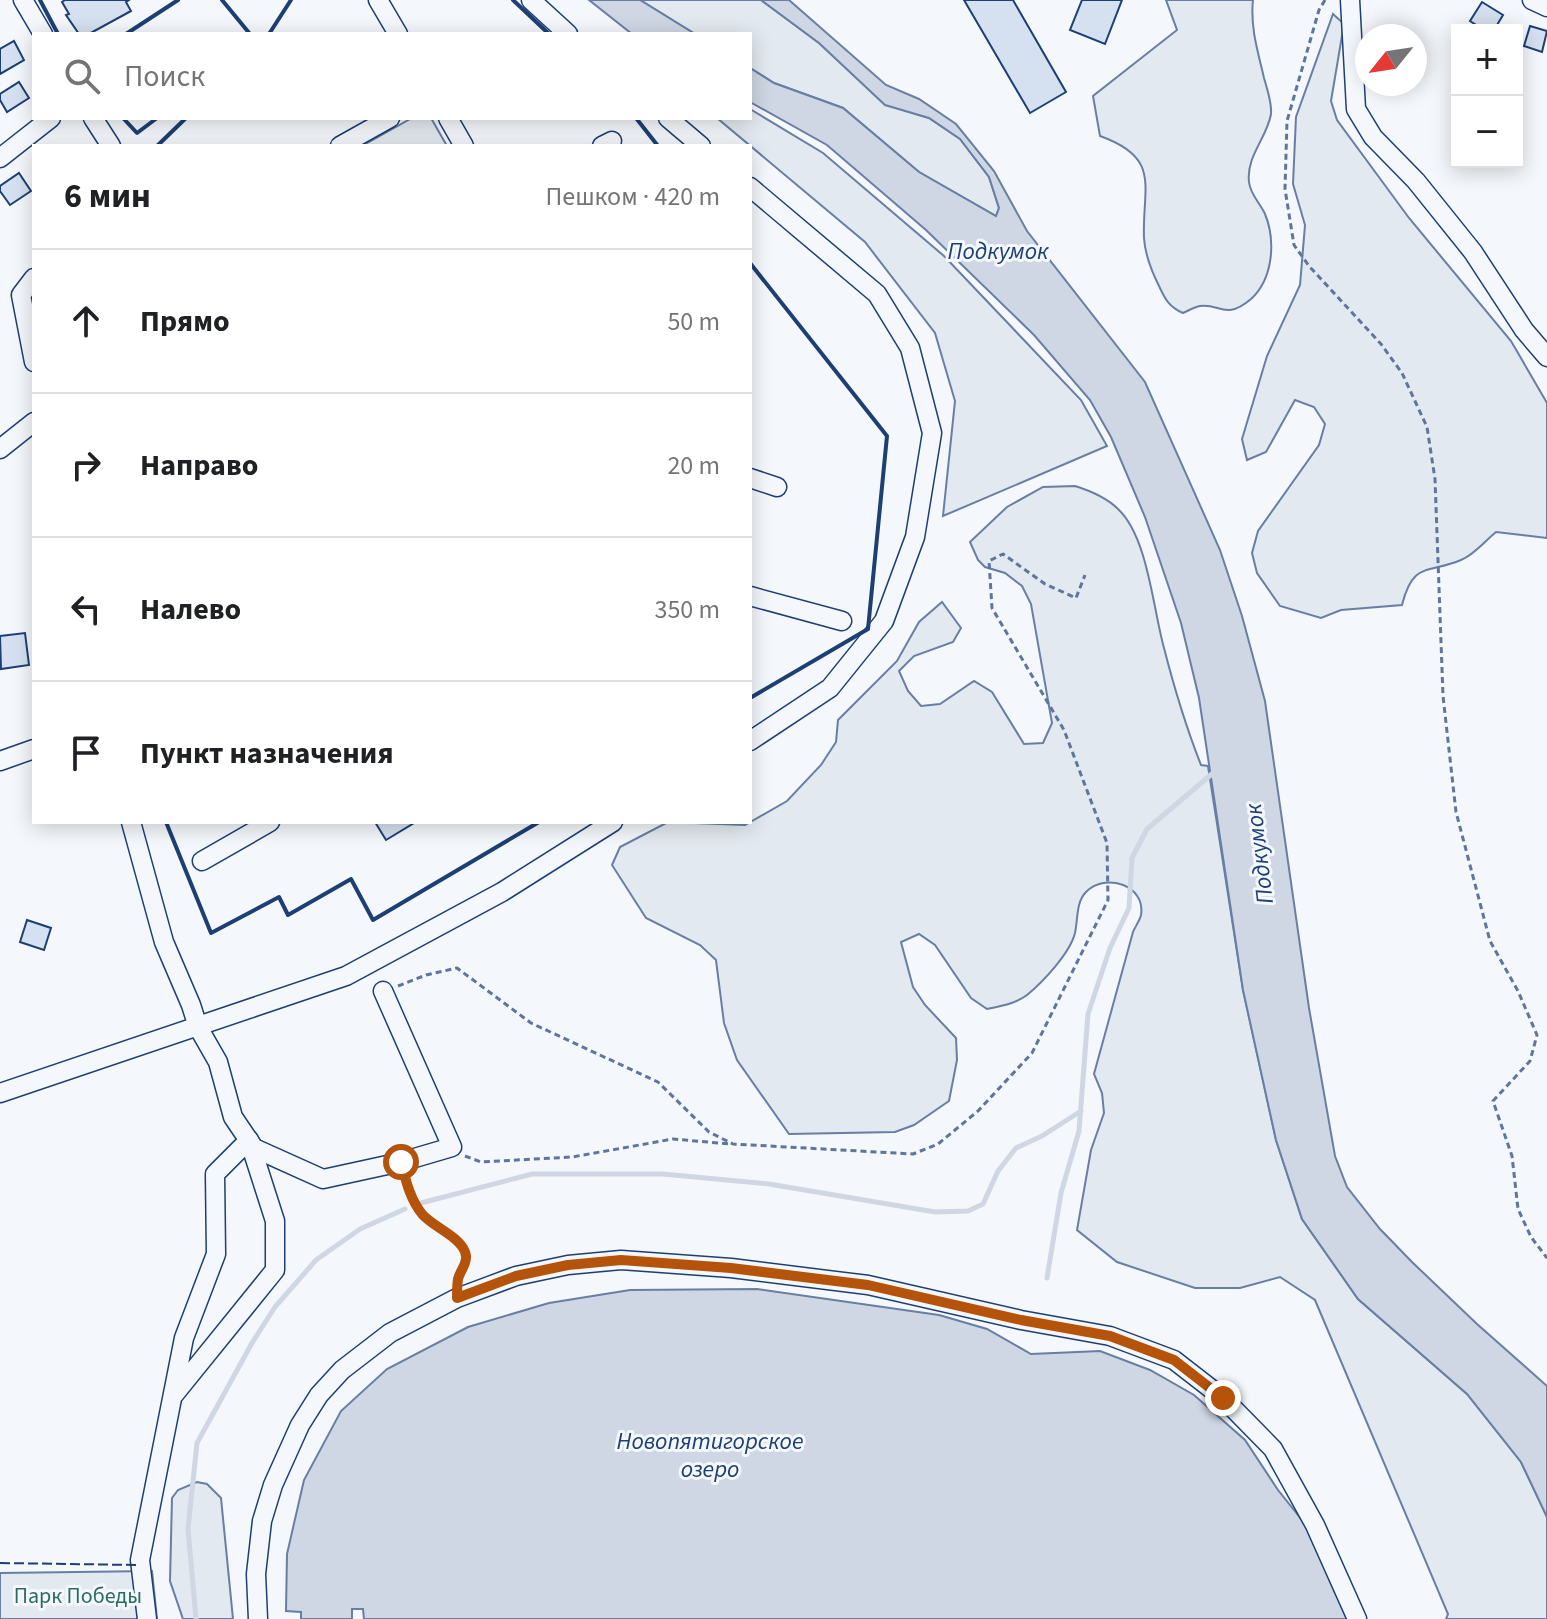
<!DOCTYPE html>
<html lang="ru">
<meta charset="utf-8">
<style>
body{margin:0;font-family:"Source Sans 3",sans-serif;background:#f6f6f6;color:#202124}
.controls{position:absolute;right:24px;top:24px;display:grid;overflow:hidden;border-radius:0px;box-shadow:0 4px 20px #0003}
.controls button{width:72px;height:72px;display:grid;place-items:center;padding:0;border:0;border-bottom:2px solid #e0e0e0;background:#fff;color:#202124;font:40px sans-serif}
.compass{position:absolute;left:1355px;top:24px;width:72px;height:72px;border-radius:50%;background:#fff;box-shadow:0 4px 20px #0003;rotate:240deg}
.stop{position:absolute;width:24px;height:24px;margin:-18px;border:6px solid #b45309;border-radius:50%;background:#fff}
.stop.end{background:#b45309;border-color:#fff;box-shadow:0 2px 8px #0008}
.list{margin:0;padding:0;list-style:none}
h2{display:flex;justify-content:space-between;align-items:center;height:104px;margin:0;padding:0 32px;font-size:34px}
h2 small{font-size:26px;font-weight:400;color:#757577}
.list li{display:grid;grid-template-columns:52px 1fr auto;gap:24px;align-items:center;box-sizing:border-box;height:144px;padding:0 32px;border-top:2px solid #e0e0e0}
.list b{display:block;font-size:30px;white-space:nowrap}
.list em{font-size:26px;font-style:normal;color:#757577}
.icon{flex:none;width:44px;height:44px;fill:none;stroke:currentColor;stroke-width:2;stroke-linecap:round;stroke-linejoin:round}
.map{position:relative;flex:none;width:1547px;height:1619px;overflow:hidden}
.search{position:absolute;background:#fff;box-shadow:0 4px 20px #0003;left:32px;top:32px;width:720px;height:88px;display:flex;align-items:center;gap:20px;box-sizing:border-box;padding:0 28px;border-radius:0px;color:#757577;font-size:30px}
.panel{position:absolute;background:#fff;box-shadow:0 4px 20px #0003;left:32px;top:144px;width:720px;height:680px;border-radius:0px}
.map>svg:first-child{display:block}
.green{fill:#e3e9f0;stroke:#687fa3;stroke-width:2}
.water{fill:#cfd7e4;stroke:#687fa3;stroke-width:2}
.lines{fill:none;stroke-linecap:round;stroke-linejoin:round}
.stream{stroke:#cfd7e4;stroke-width:5}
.building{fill:#d5e0f0;stroke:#1d3f73;stroke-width:2}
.minor-casing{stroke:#1d3f73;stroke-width:21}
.path{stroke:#5e769c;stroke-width:3;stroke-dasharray:6 4;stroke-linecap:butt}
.minor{stroke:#f4f7fb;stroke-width:18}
.fence{stroke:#1d3f73;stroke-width:2;stroke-dasharray:10 4;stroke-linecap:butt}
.wall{stroke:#1d3f73;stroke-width:4}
.route{stroke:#b45309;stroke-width:10}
.labels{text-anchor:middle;stroke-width:6;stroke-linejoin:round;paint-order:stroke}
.park-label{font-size:22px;fill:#2c6c60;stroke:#f4f7fb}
.water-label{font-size:24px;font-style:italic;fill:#1d3f73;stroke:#f4f7fb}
</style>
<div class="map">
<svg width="1547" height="1619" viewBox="0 0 1547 1619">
<rect width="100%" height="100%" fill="#f4f7fb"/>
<g class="green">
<polygon points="640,0 761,0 819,43 885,104 929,118 960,139 989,177 999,208 996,216 919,172 843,108 774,83 750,68 750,34 695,34"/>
<path d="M1166,0H1253C1250,27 1258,52 1264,78C1267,89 1272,102 1271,114C1267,138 1246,156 1249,182C1250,194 1260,203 1265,214C1276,241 1273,279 1251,299C1225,321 1220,303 1200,306C1194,307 1188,311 1183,313C1169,307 1165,299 1159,286C1152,272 1145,254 1144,238C1142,187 1162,158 1100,136L1093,96L1177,30Z"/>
<path d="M1333,14L1344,24L1331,101L1337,120L1409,218L1511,341L1547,403V538L1496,532C1485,541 1474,555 1461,560C1428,574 1413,561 1402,605L1341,610L1321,618L1280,606L1257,573L1252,553L1258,531L1319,445L1325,424L1314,407L1295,400L1266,452L1247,460L1242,439L1267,356L1300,285L1305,225L1293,184L1296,117Z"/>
<polygon points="750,109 823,153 944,256 1081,400 1107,446 943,516 955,401 935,333 865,242 717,118 750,118"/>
<polygon points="412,118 431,118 447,146 362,146"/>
<path d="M1075,486C1091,491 1106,497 1118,509C1148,537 1153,609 1164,648C1174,687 1186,727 1201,765L1208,766L1243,990L1276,1140L1302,1219L1358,1299L1467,1394L1521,1462L1547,1517V1619H1446L1448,1614L1315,1300L1280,1277L1240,1288H1195L1117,1262L1077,1230L1091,1150L1104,1113L1102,1093L1094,1074L1133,932C1135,927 1140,920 1141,915C1146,885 1105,872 1086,892C1076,902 1078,919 1075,933C1070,953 1043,982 1027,995C1015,1004 1001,1006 987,1009L971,998L935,945L919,934L901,942L913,987L925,1005L956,1038L957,1060L949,1101L914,1125L895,1132L789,1134L737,1060L724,1023L716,960L700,945L646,918L612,865L620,847L668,822L745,825L787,801L821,765L836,742L838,720L897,661L919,622L942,602L961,628L953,642L914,656L899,671L908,691L921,706L940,704L974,681L992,692L1024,744L1043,743L1052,723L1031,604L1022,586L1005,573L985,567L978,560L970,542L1007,507L1043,487Z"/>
<polygon points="197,1482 207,1484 221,1498 233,1619 183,1619 170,1581 172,1498 178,1490"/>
<polygon points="152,1571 157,1619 0,1619 0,1573"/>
</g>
<g class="water">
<polygon points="589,0 640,0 695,34 632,34"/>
<polygon points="761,0 789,0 886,85 919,99 956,124 994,171 1027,231 1145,382 1220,550 1242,616 1265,701 1309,1008 1335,1156 1347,1187 1380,1229 1412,1262 1477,1324 1547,1386 1547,1517 1521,1462 1467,1394 1358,1299 1302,1219 1276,1140 1243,990 1199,698 1181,623 1145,517 1111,437 1090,400 1034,335 926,230 827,145 750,102 750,68 774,83 843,108 919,172 996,216 999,208 989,177 960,139 929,118 885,105 819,43"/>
<polygon points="757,1289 939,1315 987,1329 1031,1354 1100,1351 1150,1370 1194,1395 1245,1440 1278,1490 1314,1535 1348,1619 364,1619 363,1609 352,1609 352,1619 301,1619 301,1612 286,1611 287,1554 304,1480 341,1411 387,1369 468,1327 549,1303 630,1290"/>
</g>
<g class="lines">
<g class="stream">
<polyline points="421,1203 532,1174 663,1174 769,1184 935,1212 968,1211 983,1204 998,1171 1016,1148 1042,1136 1081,1111"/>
<polyline points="1047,1278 1061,1193 1079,1131 1088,1014 1110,948 1129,908 1132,858 1147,829 1213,773"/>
<polyline points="196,1619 188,1529 197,1443 252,1343 275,1307 316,1260 360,1229 405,1209"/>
</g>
</g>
<g class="building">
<polygon points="65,0 129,0 126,2 131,11 89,34 79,34 66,15 69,14 62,2"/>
<polygon points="964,0 1013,0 1066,92 1030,113"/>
<polygon points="1082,0 1122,0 1105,44 1070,30"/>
<polygon points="1482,2 1503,15 1494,30 1484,30 1470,21"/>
<polygon points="1530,26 1547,31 1542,52 1524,46"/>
<polygon points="14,41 24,60 0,74 0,49"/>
<polygon points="19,82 29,98 7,112 0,100 0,94"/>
<polygon points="19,173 31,191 10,205 0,191 0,186"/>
<polygon points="25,633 29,665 1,669 0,636"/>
<polygon points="375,822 413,822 414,823 386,840"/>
<polygon points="27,920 51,928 44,950 20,942"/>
</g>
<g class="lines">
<g class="minor-casing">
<g id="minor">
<polyline points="23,0 43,34"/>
<polyline points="378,0 398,34"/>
<polyline points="531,0 568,34"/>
<polyline points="1350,0 1356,109 1373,137 1416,181 1473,252 1524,330 1547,357"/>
<polyline points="1532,0 1547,7"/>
<polyline points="93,118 111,146"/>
<polyline points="448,118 464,146"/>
<polyline points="668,118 701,146"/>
<polyline points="340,146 390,118"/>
<polyline points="602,146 612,141"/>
<polyline points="0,158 51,118"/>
<polyline points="750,187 877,294 910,348 932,433 915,537 884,621 830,688 750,741"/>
<polyline points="34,278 21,295 34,362"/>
<polyline points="0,449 34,422"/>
<polyline points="750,478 777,487"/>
<polyline points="750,596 842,621"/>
<polyline points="0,761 34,749"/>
<polyline points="131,822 164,942 191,1005 198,1027 218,1062 233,1117 254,1148 323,1179 401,1162 452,1147 383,991"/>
<polyline points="202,861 270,822"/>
<polyline points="0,1093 346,976 502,892 613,822"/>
<polyline points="147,1619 140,1560 184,1338 216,1254 215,1174 249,1140 275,1221 275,1270 173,1396"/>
<polyline points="258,1619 256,1574 262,1521 273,1485 300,1425 319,1395 342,1370 390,1333 457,1298 516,1276 568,1265 621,1260 731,1268 868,1285 1021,1320 1110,1336 1174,1360 1223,1398 1273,1449 1315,1525 1357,1619"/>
</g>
</g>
<g class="path">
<polyline points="1325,0 1319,10 1287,121 1285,189 1294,245 1309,266 1381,344 1402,373 1427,427 1435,479 1443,696 1456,812 1490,941 1518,991 1537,1035 1530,1061 1493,1101 1512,1156 1518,1209 1531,1237 1547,1258"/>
<polyline points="398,986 426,975 457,968 531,1023 658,1082 709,1132 733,1144 913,1154 938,1144 978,1111 1032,1053 1108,900 1107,843 1064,730 992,608 989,561 1003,554 1045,584 1076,598 1085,575"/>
<polyline points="465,1156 481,1162 572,1157 673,1139 730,1144"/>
<path d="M405,1177C411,1197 419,1215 436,1228C451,1238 462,1241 467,1260L458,1278"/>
</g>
<use href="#minor" class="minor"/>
<polyline class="fence" points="0,1563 137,1565"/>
<g class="wall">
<polyline points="40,0 58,34"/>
<polyline points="222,0 250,34"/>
<polyline points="513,0 549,34"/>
<polyline points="126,34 178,0"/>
<polyline points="269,34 291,0"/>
<polyline points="123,118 137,133 157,118"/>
<polyline points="636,118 658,146"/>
<polyline points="157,146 186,118"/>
<polyline points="750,263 887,436 868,629 750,698"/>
<polyline points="166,822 211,933 279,897 288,915 351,879 373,920 539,822"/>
</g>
</g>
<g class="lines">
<path class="route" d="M401,1162C406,1181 410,1199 422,1214C434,1228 464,1238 466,1256C467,1264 460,1271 458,1279C457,1285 457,1292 457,1298L516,1276L568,1265L621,1260L731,1268L868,1285L1021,1320L1110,1336L1174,1360L1223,1398"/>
</g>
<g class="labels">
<g class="park-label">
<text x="78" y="1603">Парк Победы</text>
</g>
<g class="water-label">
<text x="998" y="259">Подкумок</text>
<text transform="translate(1259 854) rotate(-97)" y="8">Подкумок</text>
<text x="710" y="1449">Новопятигорское<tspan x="710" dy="28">озеро</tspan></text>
</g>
</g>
</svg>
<div class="controls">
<button>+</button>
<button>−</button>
</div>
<svg class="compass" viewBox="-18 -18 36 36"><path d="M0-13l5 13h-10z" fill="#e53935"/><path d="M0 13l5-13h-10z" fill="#757577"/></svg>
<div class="stop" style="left:401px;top:1162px"></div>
<div class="stop end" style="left:1223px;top:1398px"></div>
<div class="search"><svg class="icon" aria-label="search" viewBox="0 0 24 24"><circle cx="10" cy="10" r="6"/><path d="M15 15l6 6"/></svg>Поиск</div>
<section class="panel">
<h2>6 мин<small>Пешком · 420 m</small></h2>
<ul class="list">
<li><svg class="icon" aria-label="ahead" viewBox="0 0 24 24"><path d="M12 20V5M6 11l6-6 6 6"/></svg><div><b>Прямо</b></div><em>50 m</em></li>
<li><svg class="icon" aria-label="right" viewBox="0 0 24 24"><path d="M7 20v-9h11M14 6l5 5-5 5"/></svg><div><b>Направо</b></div><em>20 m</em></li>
<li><svg class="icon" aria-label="left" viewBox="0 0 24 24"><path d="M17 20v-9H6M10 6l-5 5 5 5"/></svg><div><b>Налево</b></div><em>350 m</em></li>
<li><svg class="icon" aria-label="arrive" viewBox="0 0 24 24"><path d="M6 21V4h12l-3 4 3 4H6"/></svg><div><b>Пункт назначения</b></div></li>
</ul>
</section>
</div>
